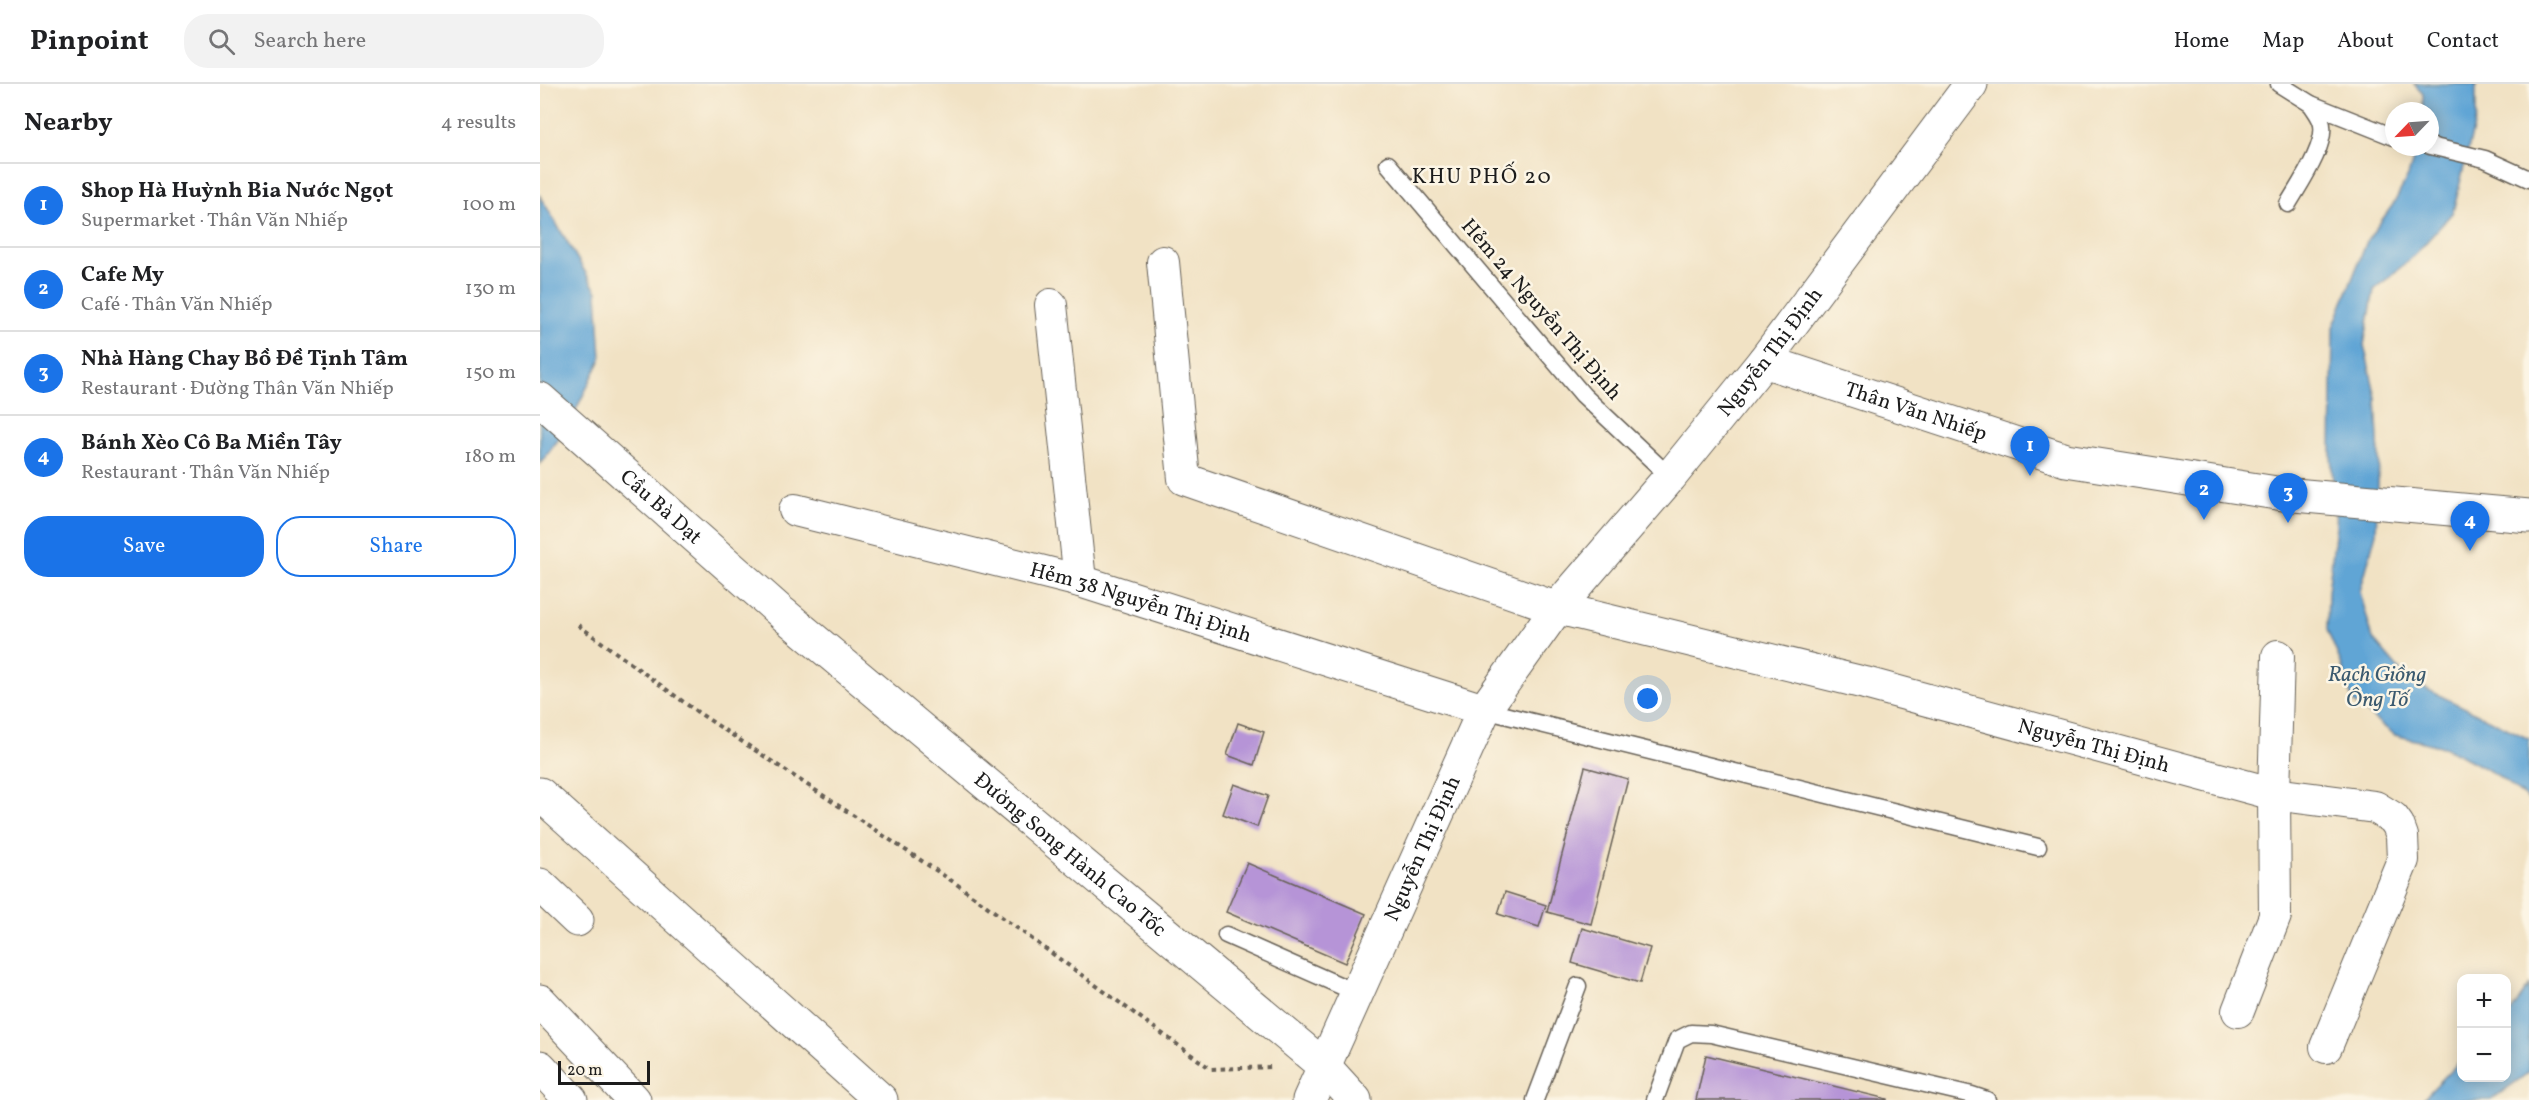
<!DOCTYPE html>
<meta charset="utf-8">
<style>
body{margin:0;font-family:Vollkorn,serif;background:#f2f2f2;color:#202124}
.controls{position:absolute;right:18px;bottom:18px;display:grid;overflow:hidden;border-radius:12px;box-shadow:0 3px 15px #0003}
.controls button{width:54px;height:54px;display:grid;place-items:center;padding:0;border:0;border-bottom:2px solid #e0e0e0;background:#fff;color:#202124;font:30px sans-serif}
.compass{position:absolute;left:1845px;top:18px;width:54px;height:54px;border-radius:50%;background:#fff;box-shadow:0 3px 15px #0003;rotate:245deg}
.scale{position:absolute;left:18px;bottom:15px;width:92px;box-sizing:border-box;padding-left:6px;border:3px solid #1c1c1c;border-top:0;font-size:16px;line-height:21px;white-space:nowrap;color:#1c1c1c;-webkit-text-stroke:4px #fcf5e5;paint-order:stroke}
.you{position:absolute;left:1108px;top:615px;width:21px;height:21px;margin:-15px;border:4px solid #fff;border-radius:50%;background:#1a73e8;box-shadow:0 0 0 9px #1a73e833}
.badge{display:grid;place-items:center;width:39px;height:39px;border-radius:50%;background:#1a73e8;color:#fff;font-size:20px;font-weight:700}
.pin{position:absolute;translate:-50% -50px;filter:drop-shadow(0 2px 3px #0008)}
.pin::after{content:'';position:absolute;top:32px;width:21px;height:18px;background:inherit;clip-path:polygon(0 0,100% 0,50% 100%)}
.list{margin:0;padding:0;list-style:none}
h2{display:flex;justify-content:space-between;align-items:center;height:78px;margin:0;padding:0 24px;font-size:26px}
h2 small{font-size:20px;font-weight:400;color:#757577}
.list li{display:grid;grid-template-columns:39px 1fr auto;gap:18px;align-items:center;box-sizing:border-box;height:84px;padding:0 24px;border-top:2px solid #e0e0e0}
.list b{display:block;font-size:22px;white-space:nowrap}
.list p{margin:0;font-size:20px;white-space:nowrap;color:#757577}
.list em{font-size:20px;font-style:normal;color:#757577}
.actions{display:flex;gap:12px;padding:18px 24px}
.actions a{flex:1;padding:14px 0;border:2px solid #1a73e8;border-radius:24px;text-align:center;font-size:21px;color:#1a73e8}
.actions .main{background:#1a73e8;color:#fff}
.icon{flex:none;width:33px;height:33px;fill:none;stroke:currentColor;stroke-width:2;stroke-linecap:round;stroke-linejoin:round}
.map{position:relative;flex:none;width:1989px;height:1016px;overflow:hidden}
header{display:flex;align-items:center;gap:36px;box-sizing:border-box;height:84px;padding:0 30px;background:#fff;border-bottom:2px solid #e0e0e0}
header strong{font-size:28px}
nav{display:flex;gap:33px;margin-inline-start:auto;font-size:21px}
.search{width:420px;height:54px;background:#f2f2f2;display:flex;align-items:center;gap:15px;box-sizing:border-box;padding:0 21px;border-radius:24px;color:#757577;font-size:22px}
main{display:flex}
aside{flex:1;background:#fff}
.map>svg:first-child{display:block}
.water{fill:#60a5d5;stroke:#3e6078;stroke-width:1.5}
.building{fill:#b694d7}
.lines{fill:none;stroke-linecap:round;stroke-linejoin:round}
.service-casing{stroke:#676157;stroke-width:19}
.minor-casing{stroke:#676157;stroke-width:34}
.tertiary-casing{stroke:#676157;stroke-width:35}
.secondary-casing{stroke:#676157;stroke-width:35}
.motorway-casing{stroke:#676157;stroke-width:35}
.path{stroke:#676157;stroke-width:4;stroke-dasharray:4.5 4.5;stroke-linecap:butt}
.service{stroke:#fff;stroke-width:16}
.minor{stroke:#fff;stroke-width:32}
.tertiary{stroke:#fff;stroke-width:33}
.secondary{stroke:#fff;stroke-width:33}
.motorway{stroke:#fff;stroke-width:33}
.labels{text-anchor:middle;stroke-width:5;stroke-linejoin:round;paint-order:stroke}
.street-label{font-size:21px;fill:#1c1c1c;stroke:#fcf5e5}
.neighbourhood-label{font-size:22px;letter-spacing:1.5px;fill:#1c1c1c;stroke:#fcf5e5}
.water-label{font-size:22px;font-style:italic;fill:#3b5a6f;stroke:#fcf5e5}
</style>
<header>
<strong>Pinpoint</strong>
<div class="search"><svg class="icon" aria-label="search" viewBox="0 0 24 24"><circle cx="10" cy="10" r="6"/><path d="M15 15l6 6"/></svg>Search here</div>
<nav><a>Home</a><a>Map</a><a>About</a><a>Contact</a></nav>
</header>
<main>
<aside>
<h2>Nearby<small>4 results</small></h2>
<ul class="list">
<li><span class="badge">1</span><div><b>Shop Hà Huỳnh Bia Nước Ngọt</b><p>Supermarket · Thân Văn Nhiếp</p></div><em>100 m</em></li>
<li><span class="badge">2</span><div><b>Cafe My</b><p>Café · Thân Văn Nhiếp</p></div><em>130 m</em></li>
<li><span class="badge">3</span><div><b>Nhà Hàng Chay Bồ Đề Tịnh Tâm</b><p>Restaurant · Đường Thân Văn Nhiếp</p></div><em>150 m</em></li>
<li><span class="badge">4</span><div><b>Bánh Xèo Cô Ba Miền Tây</b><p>Restaurant · Thân Văn Nhiếp</p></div><em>180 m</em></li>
</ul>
<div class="actions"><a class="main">Save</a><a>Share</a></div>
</aside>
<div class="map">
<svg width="1989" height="1016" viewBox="0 0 1989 1016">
<rect width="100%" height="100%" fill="#fcf5e5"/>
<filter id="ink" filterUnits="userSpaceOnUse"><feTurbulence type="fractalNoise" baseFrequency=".0167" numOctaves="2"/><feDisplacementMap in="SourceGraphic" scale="12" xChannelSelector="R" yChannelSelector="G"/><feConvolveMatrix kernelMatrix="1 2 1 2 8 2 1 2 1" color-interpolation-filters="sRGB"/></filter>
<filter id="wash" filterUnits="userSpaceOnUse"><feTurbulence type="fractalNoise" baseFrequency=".008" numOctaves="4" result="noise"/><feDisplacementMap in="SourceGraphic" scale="24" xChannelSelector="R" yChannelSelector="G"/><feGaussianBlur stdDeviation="1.35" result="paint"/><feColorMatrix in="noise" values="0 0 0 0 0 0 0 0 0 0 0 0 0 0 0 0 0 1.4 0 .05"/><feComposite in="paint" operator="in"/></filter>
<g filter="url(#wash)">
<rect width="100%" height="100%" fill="#f1e2c4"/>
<g class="water">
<polygon points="1874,0 1936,0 1936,33 1913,128 1875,171 1834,206 1824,261 1836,313 1839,376 1836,449 1820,508 1833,555 1868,596 1989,655 1989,716 1957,691 1907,664 1855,651 1813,618 1801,579 1787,546 1788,508 1796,442 1791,371 1793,244 1827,157 1854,119 1868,92 1877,63 1890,63 1890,27 1883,27 1883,10"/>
<polygon points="0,112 57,208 61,275 27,344 0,380"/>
<polygon points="1989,902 1989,988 1951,1016 1882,1016 1921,976 1922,994 1966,994 1967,933"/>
</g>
<g id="blocks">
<g class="building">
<polygon points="698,639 724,648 714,681 687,671"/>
<polygon points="1045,683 1088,695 1051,840 1007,828"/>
<polygon points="694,700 728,712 717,743 683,730"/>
<polygon points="707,779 826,830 805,879 686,828"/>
<polygon points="965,808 1006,821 999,843 958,830"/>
<polygon points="1042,844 1110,864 1100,899 1032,879"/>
<polygon points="1166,971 1347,1015 1347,1016 1156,1016"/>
</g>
</g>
</g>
<g filter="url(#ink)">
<use href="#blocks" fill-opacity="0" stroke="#676157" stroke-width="1.5"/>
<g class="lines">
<g class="service-casing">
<g id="service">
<polyline points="1739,0 1771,20 1854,53"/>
<polyline points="1890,62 1945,75 1989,95"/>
<polyline points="848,80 1043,311 1130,393"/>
<path d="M1748,120C1759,101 1789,58 1781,37C1779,31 1774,25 1771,20"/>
<polyline points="944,626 1498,763"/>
<polyline points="686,851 817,909"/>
<polyline points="995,1016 1038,902"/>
<polyline points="1115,1016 1137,956 1151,949 1171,950 1432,1011 1447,1016"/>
</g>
</g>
<g class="minor-casing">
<g id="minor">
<path id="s1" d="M623,178L644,395L1017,524L1325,599L1734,710L1835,723L1853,734L1858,741L1862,752L1863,776L1786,963"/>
<polyline points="511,221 540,497"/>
<path id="s2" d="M255,426L540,497L944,626"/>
<polyline points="1698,927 1735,832 1734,710 1738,572"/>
</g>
</g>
<g class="tertiary-casing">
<g id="tertiary">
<path id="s3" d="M1224,277L1526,376L1743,410L1989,432"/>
</g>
</g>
<g class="secondary-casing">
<g id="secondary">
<path id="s4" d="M0,315L242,529L784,982L815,1016"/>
<path id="s5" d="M769,1016L944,626L1017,524L1130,393L1224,277L1431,0"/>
</g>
</g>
<g class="motorway-casing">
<g id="motorway">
<polyline points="0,710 341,1016"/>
<polyline points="0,801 37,836"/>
<polyline points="0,917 94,1016"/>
<polyline points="0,983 31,1016"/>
</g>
</g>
<polyline class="path" points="38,541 156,627 415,799 671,985 734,983"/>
<use href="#service" class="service"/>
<use href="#minor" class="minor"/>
<use href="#tertiary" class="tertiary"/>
<use href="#secondary" class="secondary"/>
<use href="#motorway" class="motorway"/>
</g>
</g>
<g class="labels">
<g class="street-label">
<text transform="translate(1002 225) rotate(49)" y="7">Hẻm 24 Nguyễn Thị Định</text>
<text dy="7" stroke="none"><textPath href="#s5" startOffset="886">Nguyễn Thị Định</textPath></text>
<text dy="7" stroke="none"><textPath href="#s3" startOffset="160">Thân Văn Nhiếp</textPath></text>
<text dy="7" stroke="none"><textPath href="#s4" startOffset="162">Cầu Bà Dạt</textPath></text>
<text dy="7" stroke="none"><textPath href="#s2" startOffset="358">Hẻm 38 Nguyễn Thị Định</textPath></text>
<text dy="7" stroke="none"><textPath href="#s1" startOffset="1167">Nguyễn Thị Định</textPath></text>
<text dy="7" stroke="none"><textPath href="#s5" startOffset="276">Nguyễn Thị Định</textPath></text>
<text dy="7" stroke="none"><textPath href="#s4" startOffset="699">Đường Song Hành Cao Tốc</textPath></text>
</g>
<g class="neighbourhood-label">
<text x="942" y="99">KHU PHỐ 20</text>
</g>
<g class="water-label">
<text x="1837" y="597">Rạch Giồng<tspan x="1837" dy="25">Ông Tố</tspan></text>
</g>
</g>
</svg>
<div class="controls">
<button>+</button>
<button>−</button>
</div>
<svg class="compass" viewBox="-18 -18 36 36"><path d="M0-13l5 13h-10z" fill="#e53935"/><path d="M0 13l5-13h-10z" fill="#757577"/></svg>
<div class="scale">20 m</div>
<div class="you"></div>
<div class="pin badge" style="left:1490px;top:392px">1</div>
<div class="pin badge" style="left:1664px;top:436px">2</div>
<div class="pin badge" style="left:1748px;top:439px">3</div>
<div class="pin badge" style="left:1930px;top:467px">4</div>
</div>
</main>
